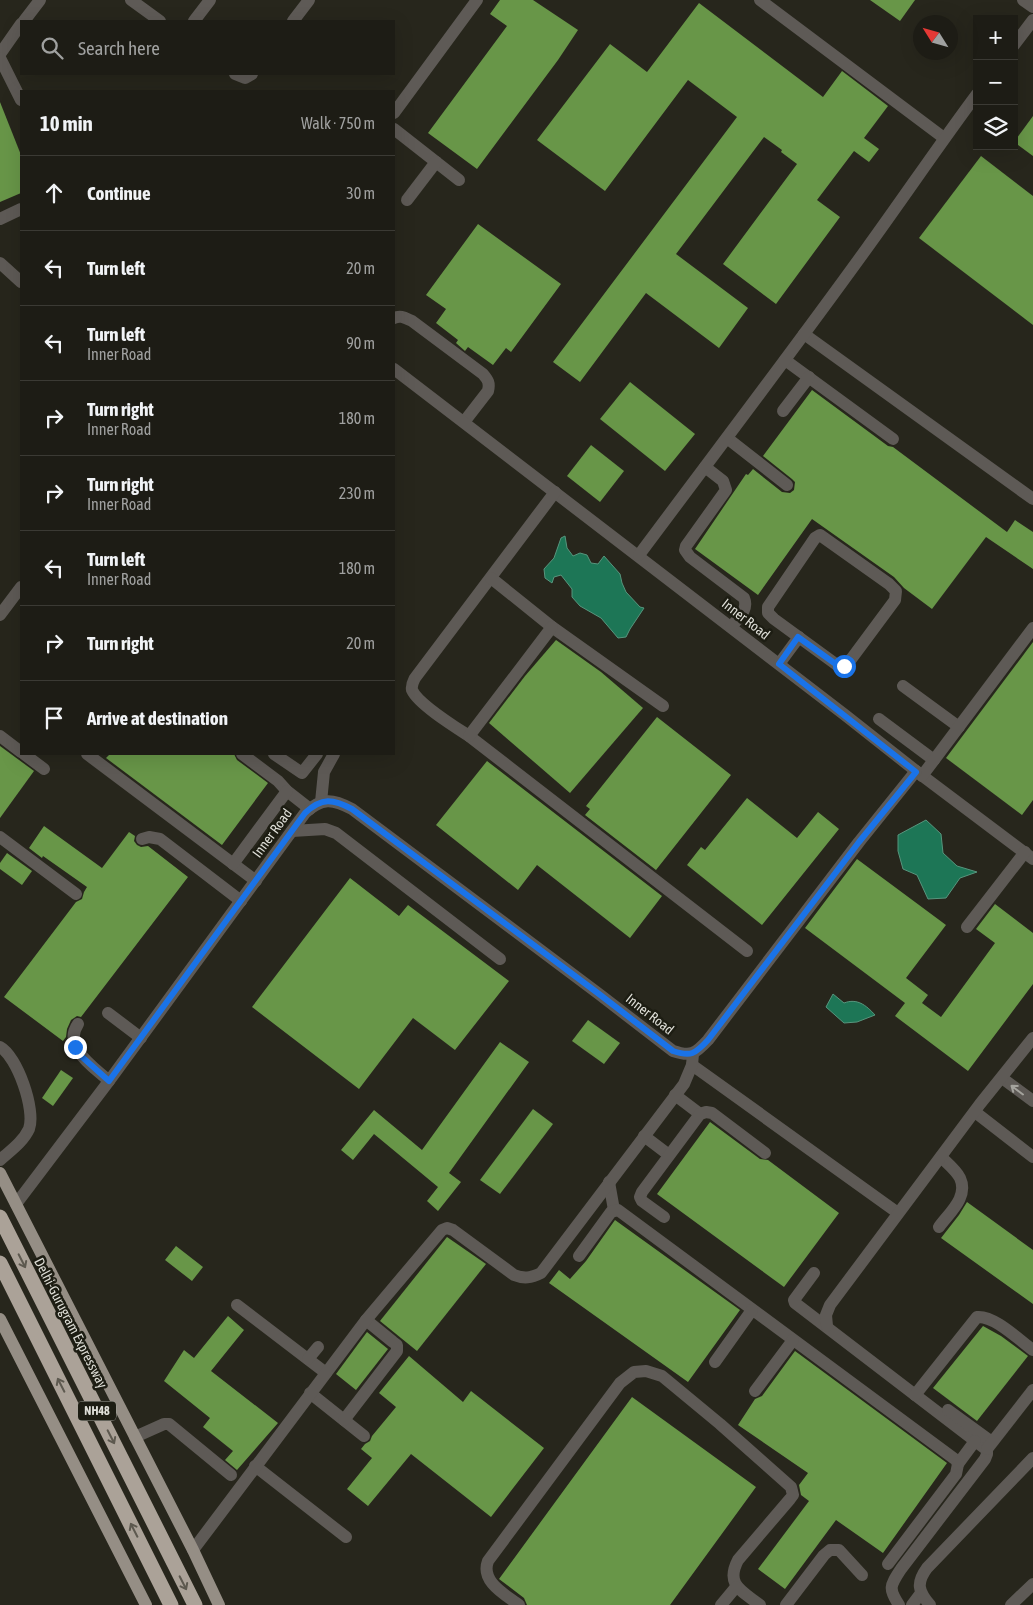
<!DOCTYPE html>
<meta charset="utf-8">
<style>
body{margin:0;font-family:"Asap Condensed",sans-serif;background:#2a2922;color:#f1f3f6}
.controls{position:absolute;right:15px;top:15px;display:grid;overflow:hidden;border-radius:0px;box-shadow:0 5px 20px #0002}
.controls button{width:45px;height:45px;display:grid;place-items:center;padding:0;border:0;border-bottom:1px solid #3b3a34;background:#1d1c15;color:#f1f3f6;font:25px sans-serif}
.compass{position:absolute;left:913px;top:15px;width:45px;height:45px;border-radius:50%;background:#1d1c15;box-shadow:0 5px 20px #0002;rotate:307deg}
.stop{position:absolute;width:15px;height:15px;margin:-11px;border:4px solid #1a73e8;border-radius:50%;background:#fff}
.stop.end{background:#1a73e8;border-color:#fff;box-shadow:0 1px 5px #0008}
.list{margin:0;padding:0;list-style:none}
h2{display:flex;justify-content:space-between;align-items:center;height:65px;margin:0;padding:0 20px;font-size:21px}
h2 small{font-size:16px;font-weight:400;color:#a0a1a0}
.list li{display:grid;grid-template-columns:32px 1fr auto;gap:15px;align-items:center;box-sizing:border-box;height:75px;padding:0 20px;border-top:1px solid #3b3a34}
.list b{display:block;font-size:19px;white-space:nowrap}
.list p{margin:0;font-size:16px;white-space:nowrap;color:#a0a1a0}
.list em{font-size:16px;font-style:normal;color:#a0a1a0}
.icon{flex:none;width:28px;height:28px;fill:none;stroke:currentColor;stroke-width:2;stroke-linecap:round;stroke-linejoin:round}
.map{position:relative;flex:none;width:1033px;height:1605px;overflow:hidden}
.search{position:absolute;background:#1d1c15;box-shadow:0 5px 20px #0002;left:20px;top:20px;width:375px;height:55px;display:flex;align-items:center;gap:12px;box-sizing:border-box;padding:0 18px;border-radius:0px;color:#a0a1a0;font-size:19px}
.panel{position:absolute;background:#1d1c15;box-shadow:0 5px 20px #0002;left:20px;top:90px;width:375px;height:665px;border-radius:0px}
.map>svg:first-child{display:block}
.water{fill:#1d7656;stroke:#57957d}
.building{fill:#689648}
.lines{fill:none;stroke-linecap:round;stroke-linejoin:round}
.minor{stroke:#5e5a56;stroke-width:12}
.major{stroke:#958e85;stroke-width:12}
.highway{stroke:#aba298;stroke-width:15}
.oneway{stroke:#a4a39d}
.oneway2{stroke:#5d594f}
.route{stroke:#1a73e8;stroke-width:6}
.labels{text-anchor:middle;stroke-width:5;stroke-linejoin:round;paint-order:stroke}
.shield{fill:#1d1d13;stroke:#a4a49c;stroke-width:1}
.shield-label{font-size:12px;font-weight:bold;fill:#deded7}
.street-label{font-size:14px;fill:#deded7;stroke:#1d1d13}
</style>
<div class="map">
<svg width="1033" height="1605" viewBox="0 0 1033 1605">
<rect width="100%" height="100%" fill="#27261c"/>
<g class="water">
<polygon points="565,536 567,548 573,556 580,553 587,555 591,563 598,564 604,556 620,574 622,583 626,592 640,607 644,608 630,629 626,637 618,638 601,618 580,606 572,597 572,589 561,575 554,577 552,583 545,578 544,569 554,558 561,538"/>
<polygon points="926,820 941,834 943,853 957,866 977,872 960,878 946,898 928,899 917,875 903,869 898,851 898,835"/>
<path d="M833,994L844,1003C857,998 866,1005 875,1015L857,1022L844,1023L826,1007Z"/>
</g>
<g class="building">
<polygon points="500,0 533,0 578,30 558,60 477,169 428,133 507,26 490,14"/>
<polygon points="870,0 915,0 900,21"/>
<polygon points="699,3 823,97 842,71 888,106 864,138 879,149 869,162 854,151 817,200 840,217 776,304 723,264 797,164 781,152 782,150 764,137 676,254 748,308 719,348 646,293 580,382 553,362 737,117 688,80 605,191 537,140 610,44 647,72"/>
<polygon points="0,102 21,155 21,193 0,202"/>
<polygon points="1033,116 1033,156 1014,142"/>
<polygon points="981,156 1033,196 1033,325 919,238"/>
<polygon points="478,224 561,284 511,352 506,348 493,365 468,347 465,351 456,343 458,340 436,323 446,309 426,295"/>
<polygon points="630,382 695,434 665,471 600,419"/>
<polygon points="812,390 888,446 893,447 1007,532 1015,520 1033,532 1033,569 986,537 932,609 904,588 894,577 812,519 758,595 695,549 746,474 748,475 753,469 782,492 790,493 794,490 795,482 792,479 763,456"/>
<polygon points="591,445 624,471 600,502 567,476"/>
<polygon points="556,640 601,672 643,708 570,793 489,723 525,676"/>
<polygon points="1033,642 1033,800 1022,815 946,758"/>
<polygon points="657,717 731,775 656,870 585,815 590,809 586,806"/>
<polygon points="0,746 34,771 0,818"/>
<polygon points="110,754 234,754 237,760 268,783 222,845 106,758"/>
<polygon points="487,761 662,896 630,938 537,865 518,890 436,825"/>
<polygon points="747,798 797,838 818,812 839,829 762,925 687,865 701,847 705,850"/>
<polygon points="44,826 102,868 129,832 135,836 134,841 137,845 141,847 148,846 188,877 81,1017 77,1016 71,1020 67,1029 66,1037 63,1041 4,997 76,902 82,899 84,892 87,887 43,856 42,858 29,848"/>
<polygon points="7,853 32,871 22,885 0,869 0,863"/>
<polygon points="857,859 946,925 906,978 928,995 922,1003 941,1017 995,943 976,929 995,904 1033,933 1033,984 968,1071 895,1016 905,1003 805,928"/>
<polygon points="350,878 399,916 408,905 509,981 455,1050 413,1018 359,1089 252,1007"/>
<polygon points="588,1020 620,1043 604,1064 572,1041"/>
<polygon points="500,1042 529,1062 449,1173 461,1182 438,1211 427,1201 438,1187 374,1134 353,1160 341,1150 374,1110 422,1150"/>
<polygon points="61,1070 73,1078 53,1106 42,1098"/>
<polygon points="533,1109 553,1124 500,1194 480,1180"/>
<polygon points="710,1122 760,1159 768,1160 839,1213 784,1287 657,1194"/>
<polygon points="967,1202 1033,1250 1033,1304 941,1238 959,1215"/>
<polygon points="615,1220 740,1310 688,1382 549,1283 559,1270 570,1279 586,1261"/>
<polygon points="447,1237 486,1264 417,1351 380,1321"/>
<polygon points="176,1246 203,1267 192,1281 165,1260"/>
<polygon points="228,1316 244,1330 211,1371 278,1423 237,1470 225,1460 233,1451 203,1427 210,1418 164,1381 184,1350 194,1358"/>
<polygon points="983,1326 1001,1336 1028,1356 977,1421 933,1388"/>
<polygon points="367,1332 388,1349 356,1390 336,1374"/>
<polygon points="795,1351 947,1463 883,1553 836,1520 785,1589 758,1569 809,1501 801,1495 799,1485 808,1473 738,1425 755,1399 762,1396"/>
<polygon points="409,1356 463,1402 471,1391 544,1448 491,1517 411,1454 368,1506 347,1489 372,1458 361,1449 365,1444 370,1441 372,1436 396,1407 379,1393"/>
<polygon points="632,1397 756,1487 670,1605 527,1605 524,1598 499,1579"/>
</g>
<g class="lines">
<g class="minor">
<polyline points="131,0 160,21"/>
<polyline points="760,0 944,138"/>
<polyline points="1023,0 1033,7"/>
<polyline points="24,21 40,0"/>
<polyline points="194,21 210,0"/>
<polyline points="293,21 309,0"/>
<polyline points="1014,45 1033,20"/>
<polyline points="0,54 21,24"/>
<polyline points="0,58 21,100"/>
<polyline points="235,74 245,78 252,74"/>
<polyline points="394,113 477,0"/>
<polyline points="394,129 459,180"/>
<polyline points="407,200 436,162"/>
<polyline points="0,219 21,209"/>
<polyline points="0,263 21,282"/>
<path d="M394,318C401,315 405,318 412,321L483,374C488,380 490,383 488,391L464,422"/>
<polyline points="804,334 1033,499"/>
<polyline points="785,360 893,439"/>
<polyline points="394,369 845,715 916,771 1033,859"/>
<polyline points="783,411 809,377"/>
<polyline points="727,438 787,485"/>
<path d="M705,467L723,481L726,490L686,546L685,550L690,557L744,598C749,610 738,618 731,627"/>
<path d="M555,492L415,678C413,682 411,685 412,690C418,704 455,727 469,736L747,951"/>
<polygon points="820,535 889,584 896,591 895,600 852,658 844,666 837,665 774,619 768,613 768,607 815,538"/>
<path d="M639,555C715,453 792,352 867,248C904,197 939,145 977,94"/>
<polyline points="491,578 552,627 663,706"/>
<polyline points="0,615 21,587"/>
<polyline points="779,664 799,637"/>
<polyline points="903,686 959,727"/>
<polyline points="879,719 934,760"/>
<polyline points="0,736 21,752"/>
<polyline points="469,736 552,627"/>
<polyline points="24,754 44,769"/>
<polyline points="87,754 256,881"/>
<polyline points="242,754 278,781 287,791 310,809"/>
<polyline points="274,754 302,773 317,754"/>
<polyline points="922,776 1033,628"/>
<polyline points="321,802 324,772 334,754"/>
<polyline points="292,831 325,829 336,833 500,959"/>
<polyline points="0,837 76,894"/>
<polyline points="142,839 149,837 160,839 241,901"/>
<polyline points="233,864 287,791"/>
<polyline points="967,927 1025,852"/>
<polyline points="108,1013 141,1038"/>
<path d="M78,1024C62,1047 94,1067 109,1081"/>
<path d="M0,1047C17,1056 36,1110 29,1129C23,1142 10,1151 0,1160"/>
<polyline points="692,1065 898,1213"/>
<polyline points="1002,1078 1033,1101"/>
<polyline points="675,1095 700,1114"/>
<polyline points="975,1112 1033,1157"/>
<polyline points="644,1136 669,1155"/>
<polyline points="609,1182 614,1210"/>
<path d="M16,1204L109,1081L305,813C322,797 333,799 352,809L599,994L673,1051C691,1057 695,1054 708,1040L859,842L916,771"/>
<polyline points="664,1217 642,1201 640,1197 642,1192 700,1114 706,1112 712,1113 765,1153"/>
<path d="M939,1227C949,1213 969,1197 960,1178C956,1170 947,1163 941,1157"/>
<polyline points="579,1256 611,1212 618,1210 956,1460 958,1464 956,1474 888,1564"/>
<path d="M814,1273L794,1300L795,1303L987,1450V1454L985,1459L901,1569C890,1586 888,1588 899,1605"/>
<polyline points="237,1305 326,1373"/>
<polyline points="827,1326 826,1315 830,1305 980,1104 1033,1038"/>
<polyline points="308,1359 318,1347"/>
<polyline points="715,1362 752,1310"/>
<polyline points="755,1391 793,1340"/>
<polyline points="310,1393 364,1436"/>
<path d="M915,1395L977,1317C994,1315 1019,1340 1033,1350"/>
<polyline points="948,1410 992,1442"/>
<polyline points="344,1420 397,1351 397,1345 393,1342 366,1320"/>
<polyline points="135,1437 164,1424 169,1424 231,1475"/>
<polyline points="987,1449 1033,1390"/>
<polyline points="958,1464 975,1441"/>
<polyline points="255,1466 346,1537"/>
<path d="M193,1550L366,1320L442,1230L447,1228L453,1230L514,1275C524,1279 531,1278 541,1273L684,1084L692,1065L693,1054"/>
<path d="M519,1605C506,1595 480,1582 488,1561L620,1383L634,1372L646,1371L662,1376L720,1424L791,1487L793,1495L790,1499L738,1560C725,1585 742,1591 760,1605"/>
<polyline points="721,1605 736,1587"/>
<polyline points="786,1605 824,1555 830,1550 839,1550 862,1575"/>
<polyline points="912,1605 921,1593"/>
<path d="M930,1605C918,1591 916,1583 927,1568L1033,1458"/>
<polyline points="1011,1605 1033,1584"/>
</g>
<g class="major">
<polyline points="0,1173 193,1550 219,1605"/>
<polyline points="0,1319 146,1605"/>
</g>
<g class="highway">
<polyline points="0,1217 195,1605"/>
<polyline points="0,1263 171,1605"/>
</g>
</g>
<defs><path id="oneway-shaft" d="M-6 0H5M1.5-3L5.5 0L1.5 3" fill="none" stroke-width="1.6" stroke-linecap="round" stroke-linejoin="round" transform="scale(1.25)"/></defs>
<use class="oneway" href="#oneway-shaft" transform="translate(1017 1090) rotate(-143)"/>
<g class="oneway2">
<use href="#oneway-shaft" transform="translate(22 1261) rotate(63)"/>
<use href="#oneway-shaft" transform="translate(61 1385) rotate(-117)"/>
<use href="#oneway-shaft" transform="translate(111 1437) rotate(63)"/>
<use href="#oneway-shaft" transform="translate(134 1530) rotate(-117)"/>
<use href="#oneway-shaft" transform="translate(183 1583) rotate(63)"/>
</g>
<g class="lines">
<path class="route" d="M75,1047L81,1056L109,1081L305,813C322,797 333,799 352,809L599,994L673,1051C691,1057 695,1054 708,1040L859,842L916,772L779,664L798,637L837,665L844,666"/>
</g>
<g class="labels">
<rect class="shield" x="78" y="1401.5" width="38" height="19" rx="4"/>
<g class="shield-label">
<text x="97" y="1415">NH48</text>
</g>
<g class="street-label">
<text transform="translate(746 619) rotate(38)" y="5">Inner Road</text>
<text transform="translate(272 833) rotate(-54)" y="5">Inner Road</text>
<text transform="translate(650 1014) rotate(38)" y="5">Inner Road</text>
<text transform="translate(71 1323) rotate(63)" y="5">Delhi-Gurugram Expressway</text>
</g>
</g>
</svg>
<div class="controls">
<button>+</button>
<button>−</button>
<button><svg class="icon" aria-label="layers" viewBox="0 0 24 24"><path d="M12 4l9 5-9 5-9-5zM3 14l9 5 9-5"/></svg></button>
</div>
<svg class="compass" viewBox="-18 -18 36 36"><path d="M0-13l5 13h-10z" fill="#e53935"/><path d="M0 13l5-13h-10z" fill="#a0a1a0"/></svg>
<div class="stop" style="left:844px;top:666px"></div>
<div class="stop end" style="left:75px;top:1047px"></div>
<div class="search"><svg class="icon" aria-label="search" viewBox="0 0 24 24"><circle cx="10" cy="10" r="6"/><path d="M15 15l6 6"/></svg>Search here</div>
<section class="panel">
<h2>10 min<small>Walk · 750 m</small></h2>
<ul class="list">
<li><svg class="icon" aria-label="ahead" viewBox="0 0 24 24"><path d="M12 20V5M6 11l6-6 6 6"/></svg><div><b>Continue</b></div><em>30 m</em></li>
<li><svg class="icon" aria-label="left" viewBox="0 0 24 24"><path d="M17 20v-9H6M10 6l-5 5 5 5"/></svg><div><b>Turn left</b></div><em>20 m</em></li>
<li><svg class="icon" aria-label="left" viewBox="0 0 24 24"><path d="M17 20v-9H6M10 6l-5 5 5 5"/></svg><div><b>Turn left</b><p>Inner Road</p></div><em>90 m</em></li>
<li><svg class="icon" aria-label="right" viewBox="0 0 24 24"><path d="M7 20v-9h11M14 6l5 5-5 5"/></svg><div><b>Turn right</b><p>Inner Road</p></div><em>180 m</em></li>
<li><svg class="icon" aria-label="right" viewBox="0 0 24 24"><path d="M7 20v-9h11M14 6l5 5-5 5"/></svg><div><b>Turn right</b><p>Inner Road</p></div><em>230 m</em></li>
<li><svg class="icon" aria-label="left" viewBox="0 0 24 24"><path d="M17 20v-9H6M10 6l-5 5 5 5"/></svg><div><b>Turn left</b><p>Inner Road</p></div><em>180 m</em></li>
<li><svg class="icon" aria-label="right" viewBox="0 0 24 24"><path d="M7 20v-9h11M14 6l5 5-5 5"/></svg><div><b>Turn right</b></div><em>20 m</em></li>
<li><svg class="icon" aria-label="arrive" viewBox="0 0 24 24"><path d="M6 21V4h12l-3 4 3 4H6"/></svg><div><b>Arrive at destination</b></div></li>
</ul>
</section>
</div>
